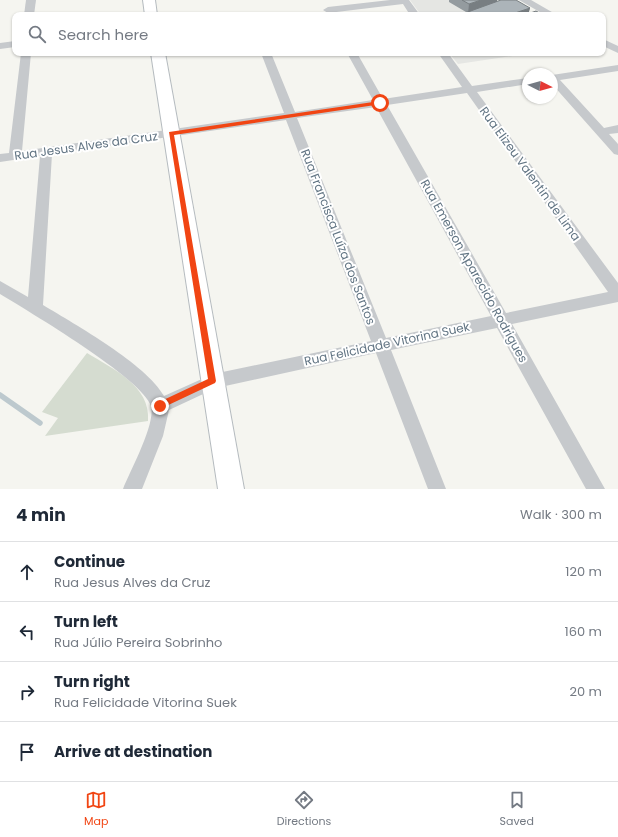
<!DOCTYPE html>
<meta charset="utf-8">
<style>
body{margin:0;font-family:Poppins,sans-serif;background:#f2f2f3;color:#1f2937}
.compass{position:absolute;left:522px;top:68px;width:36px;height:36px;border-radius:50%;background:#fff;box-shadow:0 1px 3px #0004;rotate:96deg}
.stop{position:absolute;width:12px;height:12px;margin:-9px;border:3px solid #f14513;border-radius:50%;background:#fff}
.stop.end{background:#f14513;border-color:#fff;box-shadow:0 1px 4px #0008}
.list{margin:0;padding:0;list-style:none}
h2{display:flex;justify-content:space-between;align-items:center;height:52px;margin:0;padding:0 16px;font-size:17px}
h2 small{font-size:13px;font-weight:400;color:#747a83}
.list li{display:grid;grid-template-columns:26px 1fr auto;gap:12px;align-items:center;box-sizing:border-box;height:60px;padding:0 16px;border-top:1px solid #e0e1e3}
.list b{display:block;font-size:15px;white-space:nowrap}
.list p{margin:0;font-size:13px;white-space:nowrap;color:#747a83}
.list em{font-size:13px;font-style:normal;color:#747a83}
.icon{flex:none;width:22px;height:22px;fill:none;stroke:currentColor;stroke-width:2;stroke-linecap:round;stroke-linejoin:round}
.map{position:relative;flex:none;width:618px;height:489px;overflow:hidden}
.search{position:absolute;background:#fff;box-shadow:0 1px 3px #0004;left:12px;right:12px;top:12px;height:44px;display:flex;align-items:center;gap:10px;box-sizing:border-box;padding:0 14px;border-radius:8px;color:#747a83;font-size:15px}
.sheet{height:292px;background:#fff}
nav{display:flex;justify-content:space-around;align-items:center;box-sizing:border-box;height:56px;border-top:1px solid #e0e1e3;background:#fff;font-size:11px;color:#747a83}
nav a{display:grid;justify-items:center;gap:2px}
nav .on{color:#f14513}
.map>svg:first-child{display:block}
.built{fill:#e5e6e3}
.green{fill:#d5dcd0}
.lines{fill:none;stroke-linecap:round;stroke-linejoin:round}
.stream{stroke:#bdc9ce;stroke-width:5.5}
.secondary-casing{stroke:#b5bbbf;stroke-width:2}
.minor{fill:#c6c9cc;fill-rule:evenodd}
.secondary{fill:#fff;fill-rule:evenodd}
.wall{fill:#949b9f}
.shaded-wall{fill:#787e82}
.building{fill:#acb4b9;stroke:#787e82}
.route{fill:#f14513}
.labels{text-anchor:middle;stroke-width:4;stroke-linejoin:round;paint-order:stroke}
.street-label{font-size:12px;fill:#617483;stroke:#fff}
</style>
<div class="map">
<svg width="618" height="489" viewBox="0 0 618 489">
<rect width="100%" height="100%" fill="#f5f5f0"/>
<g class="built">
<polygon points="410,0 508,0 535,15 421,15"/>
<polygon points="449,53 533,53 458,64"/>
</g>
<path class="green" d="M87,353C113,369 151,386 148,421L45,436L58,418L42,412Z"/>
<g class="lines">
<polyline class="stream" points="0,395 40,423"/>
<g class="secondary-casing">
<g id="secondary">
<polygon points="143,0 155,0 157,15 145,15"/>
<polygon points="151,53 165,53 244,489 218,489"/>
</g>
</g>
<g class="minor">
<polygon points="26,0 36,0 34,15 24,15"/>
<polygon points="390,0 409,0 420,15 410,15 403,4 328,13 323,10 328,7"/>
<polygon points="519,0 531,0 557,15 545,15"/>
<polygon points="603,39 618,46 618,53 603,46"/>
<polygon points="15,41 15,47 0,49 0,43"/>
<path d="M21,53H31L22,151L284,113L261,53H271L295,112L373,100L347,53H357L383,99L462,87L438,53H448L472,86L528,78V84L477,92L618,283V302L512,324L605,489H586L497,328L391,350L446,489H428L376,353L216,388L169,410L163,436L142,489H123C130,471 156,424 151,406C143,379 28,311 0,294V281L28,297L40,156L0,162V154L9,153ZM467,93L608,292L506,313L387,105ZM376,107L491,316L386,338L297,118ZM286,120L371,341L213,374L164,396C146,364 76,325 43,305L52,154Z"/>
<polygon points="618,65 618,71 560,80 604,128 618,125 618,133 609,134 618,144 618,155 614,154 552,84 552,75"/>
</g>
<use href="#secondary" class="secondary"/>
</g>
<polygon class="wall" points="449,0 497,0 497,2 530,8 528,14 543,15 465,15 466,12 449,2"/>
<g class="shaded-wall">
<polygon points="481,0 497,0 497,3 468,14 469,4"/>
<polygon points="530,8 528,15 509,15"/>
</g>
<g class="building">
<polygon points="462,0 481,0 469,4"/>
<polygon points="501,0 516,0 530,8 509,15 469,15 465,13"/>
<polygon points="536,11 543,15 525,15"/>
</g>
<polygon class="route" points="380,101 383,103 382,104 174,135 216,381 215,383 162,408 157,408 157,403 208,379 169,132"/>
<g class="labels">
<g class="street-label">
<text transform="translate(86 146) rotate(-8)" y="4">Rua Jesus Alves da Cruz</text>
<text transform="translate(530 174) rotate(54)" y="4">Rua Elizeu Valentin de Lima</text>
<text transform="translate(338 237) rotate(69)" y="4">Rua Francisca Luíza dos Santos</text>
<text transform="translate(474 271) rotate(61)" y="4">Rua Emerson Aparecido Rodrigues</text>
<text transform="translate(387 344) rotate(-12)" y="4">Rua Felicidade Vitorina Suek</text>
</g>
</g>
</svg>
<svg class="compass" viewBox="-18 -18 36 36"><path d="M0-13l5 13h-10z" fill="#e53935"/><path d="M0 13l5-13h-10z" fill="#747a83"/></svg>
<div class="stop" style="left:380px;top:103px"></div>
<div class="stop end" style="left:160px;top:406px"></div>
<div class="search"><svg class="icon" aria-label="search" viewBox="0 0 24 24"><circle cx="10" cy="10" r="6"/><path d="M15 15l6 6"/></svg>Search here</div>
</div>
<section class="sheet">
<h2>4 min<small>Walk · 300 m</small></h2>
<ul class="list">
<li><svg class="icon" aria-label="ahead" viewBox="0 0 24 24"><path d="M12 20V5M6 11l6-6 6 6"/></svg><div><b>Continue</b><p>Rua Jesus Alves da Cruz</p></div><em>120 m</em></li>
<li><svg class="icon" aria-label="left" viewBox="0 0 24 24"><path d="M17 20v-9H6M10 6l-5 5 5 5"/></svg><div><b>Turn left</b><p>Rua Júlio Pereira Sobrinho</p></div><em>160 m</em></li>
<li><svg class="icon" aria-label="right" viewBox="0 0 24 24"><path d="M7 20v-9h11M14 6l5 5-5 5"/></svg><div><b>Turn right</b><p>Rua Felicidade Vitorina Suek</p></div><em>20 m</em></li>
<li><svg class="icon" aria-label="arrive" viewBox="0 0 24 24"><path d="M6 21V4h12l-3 4 3 4H6"/></svg><div><b>Arrive at destination</b></div></li>
</ul>
</section>
<nav>
<a class="on"><svg class="icon" aria-label="map" viewBox="0 0 24 24"><path d="M3 6l6-2 6 2 6-2v14l-6 2-6-2-6 2zM9 4v14M15 6v14"/></svg>Map</a>
<a><svg class="icon" aria-label="directions" viewBox="0 0 24 24"><path d="M12 3l9 9-9 9-9-9zM9 14v-3h6M13 9l2 2-2 2"/></svg>Directions</a>
<a><svg class="icon" aria-label="saved" viewBox="0 0 24 24"><path d="M7 4h10v16l-5-4-5 4z"/></svg>Saved</a>
</nav>
